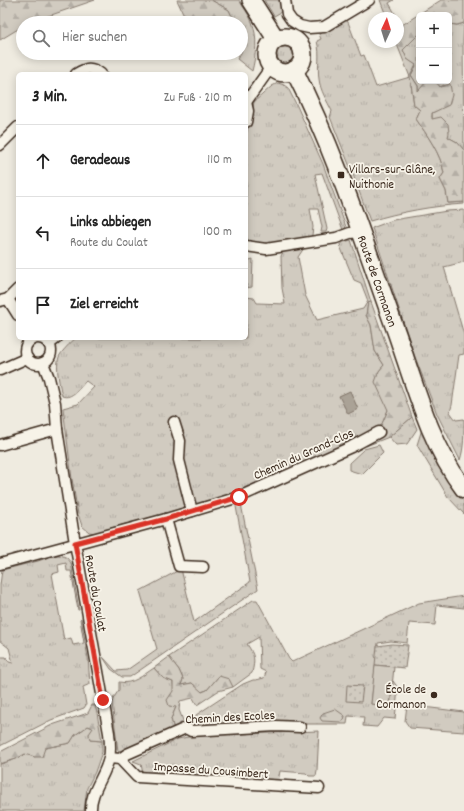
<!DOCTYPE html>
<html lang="de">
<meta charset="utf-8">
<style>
body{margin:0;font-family:Dekko,sans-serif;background:#f6f6f6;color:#222}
.controls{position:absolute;right:12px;top:12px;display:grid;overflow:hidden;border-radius:6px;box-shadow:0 2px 10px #0003}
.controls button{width:36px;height:36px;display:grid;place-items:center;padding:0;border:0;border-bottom:1px solid #e0e0e0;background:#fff;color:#222;font:20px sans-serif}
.compass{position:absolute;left:368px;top:12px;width:36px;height:36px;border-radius:50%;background:#fff;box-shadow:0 2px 10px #0003;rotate:4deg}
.stop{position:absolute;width:12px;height:12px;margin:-9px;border:3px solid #d93025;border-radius:50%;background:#fff}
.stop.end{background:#d93025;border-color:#fff;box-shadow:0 1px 4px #0008}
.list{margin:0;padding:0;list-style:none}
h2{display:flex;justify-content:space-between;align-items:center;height:52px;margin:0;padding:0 16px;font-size:17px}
h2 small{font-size:13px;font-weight:400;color:#767676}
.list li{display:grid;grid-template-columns:26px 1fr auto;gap:12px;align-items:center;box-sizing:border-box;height:72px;padding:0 16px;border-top:1px solid #e0e0e0}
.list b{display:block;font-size:15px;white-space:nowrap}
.list p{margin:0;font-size:13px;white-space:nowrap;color:#767676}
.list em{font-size:13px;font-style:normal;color:#767676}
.icon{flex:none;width:22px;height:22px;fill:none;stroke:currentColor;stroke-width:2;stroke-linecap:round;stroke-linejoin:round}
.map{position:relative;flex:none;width:464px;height:811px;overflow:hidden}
.search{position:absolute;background:#fff;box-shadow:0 2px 10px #0003;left:16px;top:16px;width:232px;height:44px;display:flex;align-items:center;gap:10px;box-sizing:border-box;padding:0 14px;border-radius:22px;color:#767676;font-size:15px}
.panel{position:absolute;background:#fff;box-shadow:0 2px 10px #0003;left:16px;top:72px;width:232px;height:268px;border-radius:6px}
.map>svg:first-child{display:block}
.grass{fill:url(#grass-tufts);stroke:#867a6f}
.forest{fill:url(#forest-firs);stroke:#867a6f}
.park{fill:url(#park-dots);stroke:#867a6f}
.pitch{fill:#d1cbc0;stroke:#867a6f}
.water{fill:#aaa296;stroke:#7e7266}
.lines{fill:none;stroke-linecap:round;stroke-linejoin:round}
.minor-casing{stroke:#3b2a1e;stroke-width:13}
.primary-casing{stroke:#3b2a1e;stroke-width:20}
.minor{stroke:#f7f3e8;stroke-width:10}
.primary{stroke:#f7f3e8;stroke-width:17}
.route{stroke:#d93025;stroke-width:5}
.poi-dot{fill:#3b2a1e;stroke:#f7f3e8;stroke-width:1.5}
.labels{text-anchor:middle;stroke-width:3.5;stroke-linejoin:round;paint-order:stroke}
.poi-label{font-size:13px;fill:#3b2a1e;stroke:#f7f3e8;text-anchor:start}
.street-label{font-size:13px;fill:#3b2a1e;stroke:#f7f3e8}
</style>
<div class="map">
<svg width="464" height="811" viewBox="0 0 464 811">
<defs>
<pattern id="grass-tufts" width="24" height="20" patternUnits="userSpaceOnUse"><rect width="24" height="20" fill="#d1cbc0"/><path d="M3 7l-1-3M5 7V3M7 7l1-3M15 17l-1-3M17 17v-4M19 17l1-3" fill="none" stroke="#b4aea5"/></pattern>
<pattern id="forest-firs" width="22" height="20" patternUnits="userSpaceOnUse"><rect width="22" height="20" fill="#d1cbc0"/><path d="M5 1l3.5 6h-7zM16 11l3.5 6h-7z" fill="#b4aea5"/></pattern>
<pattern id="park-dots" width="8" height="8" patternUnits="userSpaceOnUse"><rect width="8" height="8" fill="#d1cbc0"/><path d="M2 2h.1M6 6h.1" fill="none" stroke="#b4aea5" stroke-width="1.8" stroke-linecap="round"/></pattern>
</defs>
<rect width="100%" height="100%" fill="#efebe0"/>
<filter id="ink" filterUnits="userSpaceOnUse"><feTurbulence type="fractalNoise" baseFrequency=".025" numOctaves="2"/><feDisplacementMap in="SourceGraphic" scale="8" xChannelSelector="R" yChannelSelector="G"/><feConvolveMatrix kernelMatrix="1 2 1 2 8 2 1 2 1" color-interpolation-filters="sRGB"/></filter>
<g filter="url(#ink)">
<g class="grass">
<path d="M211,0H239C243,7 249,14 252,22C258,37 256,56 252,71L237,59L241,53L242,48L241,40V23H235L229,10Z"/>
<polygon points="264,0 280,0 281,12 274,16"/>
<polygon points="380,0 394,0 389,3 397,17 387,18"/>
<path d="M345,20L348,22L361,56L364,55L376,87L410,77L414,105L420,110L416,119C427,135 441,154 444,173L440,179L446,191L448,203L464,202V204C432,206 400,212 370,221L352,172L330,117L332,111C327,101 320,90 319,79C317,65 321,56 317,41L321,39L319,34Z"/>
<polygon points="464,23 463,41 464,150 457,142 448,137 432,119 432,113 447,105 444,85 440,87 426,83 418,91 418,86 411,75 416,66 407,59 403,50 419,34 419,81 449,81 449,24 457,25"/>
<circle cx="285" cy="55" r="8"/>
<polygon points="278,83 284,85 288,88 297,106 323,164 346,227 343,230 322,173 315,174 327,229 326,232 321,232 322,227 318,209 310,209 313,227 312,235 308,239 272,245 249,242 247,240 246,229 246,135 254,102 272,86"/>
<path d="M464,210V262L444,267L464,335V354L459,355L452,405L450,412L456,420L464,419C464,433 464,449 460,460L437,414L415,357L372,228L393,220L447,211Z"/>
<path d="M351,240L371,302L368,303L366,315L371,325L375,351L384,365L379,371L388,410L381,426L304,466L235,495L111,528L95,533L89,532L82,526L78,514L72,479L63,408L78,404L94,387L86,381C80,387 72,400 62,396C60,386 55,367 59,357C61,352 71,342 76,338H246V297L254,298L257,303L285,304L282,288L281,256L283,252L304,248L298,257L305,295L317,320L363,309L368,301L361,283L354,280L340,246L343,242Z"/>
<polygon points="253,259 252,287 246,288 246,261"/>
<polygon points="412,417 417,429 407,444 396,445 389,437"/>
<polygon points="422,429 464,501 464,514 448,497 417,445"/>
<polygon points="379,445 383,453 362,474 349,470 349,463 364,449"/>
<polygon points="240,499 258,589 130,677 122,677 111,669 103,657 116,671 127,670 157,649 140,591 181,569 194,622 250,582 235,501"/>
<path d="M58,555C65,556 67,557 71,563L79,610H78L71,571H67L66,563L58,565L59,572L52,574L64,640L71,638L73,645L84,643L80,619L81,618L88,658L90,684L83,687L86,705L84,708L51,720L0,746V657H6L9,662L13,663L9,648L0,641V585L2,570L38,561L49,557Z"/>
<path d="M464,596V608L437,605L435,625L409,623L407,643L391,641L378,643L371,704L390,706L393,681L398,688L395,719L384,718L377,727L363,726L364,717L348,716L347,724H302L193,729L196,715L243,684L253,680H256L264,678L266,672L260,669L259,637L247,644C255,656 255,659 252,673L233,687L219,676L207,690L201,692L192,683L181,685L183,679L179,670L169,657L253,600H257L289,659L292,662L419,603Z"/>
<path d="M154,668L163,678L173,682L176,707L171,719L174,729L132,748L118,751L112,703L114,697L119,690V682C133,685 143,675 154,668Z"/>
<polygon points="407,705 464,712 464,732 410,728 405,721"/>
<polygon points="88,726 93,728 90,740 102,741 102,752 95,772 87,788 84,811 0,811 0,764 16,759 25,754 35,757 45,748 70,743 75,735"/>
<polygon points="319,731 317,770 316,776 309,776 306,773 280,771 278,782 143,774 141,764 133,761 178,739 193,736"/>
</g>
<g class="forest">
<polygon points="0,0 95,0 28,23 23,23 23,26 0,40"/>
<polygon points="177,0 211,0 229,10 235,23 194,23 192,18 183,13"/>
<path d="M441,0H464V23L457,25L449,24V15H419V34L403,50L407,59L416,65L411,75L418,86V91L427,81L436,82L440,87L450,84L452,95L449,105L432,113V119L441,117L448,124L449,133L448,137L457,142L464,150V202L448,203L446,191L440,179L444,173C441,154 427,135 416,119L420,110L414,105L410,77L396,42H398V19L402,25Z"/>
<polygon points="371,302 412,417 389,437 366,446 359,437 381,426 388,410 375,382 379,371 384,365 375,351 371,325 366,315 368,303"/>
<polygon points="169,657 179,670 183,679 181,685 192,683 202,692 207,690 219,676 229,679 233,687 218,691 197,705 193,698 180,701 179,710 184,723 183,725 174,729 171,719 176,707 169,706 167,700 173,691 173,682 163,678 154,668"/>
<polygon points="92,705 95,705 97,713 102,741 90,740 89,734 93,728 88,726 75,735 70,743 45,748 42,757 35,757 25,754 16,759 0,764 0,752 52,725 88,713"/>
<polygon points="335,709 345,716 344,720 341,722 322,721 320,718 323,713"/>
</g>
<g class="park">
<polygon points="392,644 408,645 405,668 375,665 377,646"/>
<polygon points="347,685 363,686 361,702 346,701"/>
</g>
<polygon class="pitch" points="375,665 394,667 390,706 371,704"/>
<polygon class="water" points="350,391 358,409 348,414 339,396"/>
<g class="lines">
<g class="minor-casing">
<g id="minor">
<polyline points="285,0 287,14 292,21 300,26 309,28 324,27 369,0"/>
<path d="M76,74C86,68 91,66 101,74"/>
<polyline points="246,102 271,67"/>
<polyline points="246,102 248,111 246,122"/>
<polyline points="0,145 18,127"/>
<polyline points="246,246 266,249 336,238 350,233 361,232"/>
<polyline points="8,299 18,315"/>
<polyline points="0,301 8,299 18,289"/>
<circle cx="38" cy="351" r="13"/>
<polyline points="49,344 57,338"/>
<path d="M43,363L49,378L55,403L57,429L75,543L109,733C110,741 111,750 109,758C105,777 90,791 91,811"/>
<polyline points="0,370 27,358"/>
<polyline points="174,422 180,441 179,460 192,511"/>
<polyline points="0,445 57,429"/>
<polyline points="166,519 179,566 203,567"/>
<polyline points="0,564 166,519 239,497 351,447 379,432"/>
<polyline points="109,758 120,759 137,777 319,788"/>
<polyline points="120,759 127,754 186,728 191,731 276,726 300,727"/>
</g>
</g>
<g class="primary-casing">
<g id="primary">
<polyline points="251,0 276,39"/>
<circle cx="285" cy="55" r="18"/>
<path id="s1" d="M294,70C337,155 365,245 397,334C415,386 430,444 464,489"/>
</g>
</g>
<use href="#minor" class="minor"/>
<use href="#primary" class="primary"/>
</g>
</g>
<g class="lines" filter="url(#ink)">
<polyline class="route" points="103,700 75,543 166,519 239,497"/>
</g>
<g class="poi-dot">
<rect x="337" y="171" width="8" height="8" rx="2"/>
<circle cx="434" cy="695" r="4"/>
</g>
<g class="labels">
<g class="poi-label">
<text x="349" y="173">Villars-sur-Glâne,<tspan x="349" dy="15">Nuithonie</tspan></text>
<text x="426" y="693" text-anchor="end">École de<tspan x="426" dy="15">Cormanon</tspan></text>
</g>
<g class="street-label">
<text dy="5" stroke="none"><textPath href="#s1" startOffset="227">Route de Cormanon</textPath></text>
<text transform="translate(303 453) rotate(-24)" y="5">Chemin du Grand-Clos</text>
<text transform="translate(97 593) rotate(80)" y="5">Route du Coulat</text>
<text transform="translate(230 716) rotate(-3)" y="5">Chemin des Ecoles</text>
<text transform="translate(211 769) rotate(4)" y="5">Impasse du Cousimbert</text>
</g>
</g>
</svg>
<div class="controls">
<button>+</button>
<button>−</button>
</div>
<svg class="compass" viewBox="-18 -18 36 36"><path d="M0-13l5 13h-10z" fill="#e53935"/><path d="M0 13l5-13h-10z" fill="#767676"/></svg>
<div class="stop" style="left:239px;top:497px"></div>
<div class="stop end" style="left:103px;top:700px"></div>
<div class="search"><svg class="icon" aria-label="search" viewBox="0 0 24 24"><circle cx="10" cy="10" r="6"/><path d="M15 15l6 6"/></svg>Hier suchen</div>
<section class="panel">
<h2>3 Min.<small>Zu Fuß · 210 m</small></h2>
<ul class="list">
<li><svg class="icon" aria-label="ahead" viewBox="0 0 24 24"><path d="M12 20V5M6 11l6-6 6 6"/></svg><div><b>Geradeaus</b></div><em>110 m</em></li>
<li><svg class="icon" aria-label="left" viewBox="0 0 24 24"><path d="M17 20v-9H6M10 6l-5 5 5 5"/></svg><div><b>Links abbiegen</b><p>Route du Coulat</p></div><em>100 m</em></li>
<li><svg class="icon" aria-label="arrive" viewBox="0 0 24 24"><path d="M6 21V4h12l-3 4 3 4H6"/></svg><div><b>Ziel erreicht</b></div></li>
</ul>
</section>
</div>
